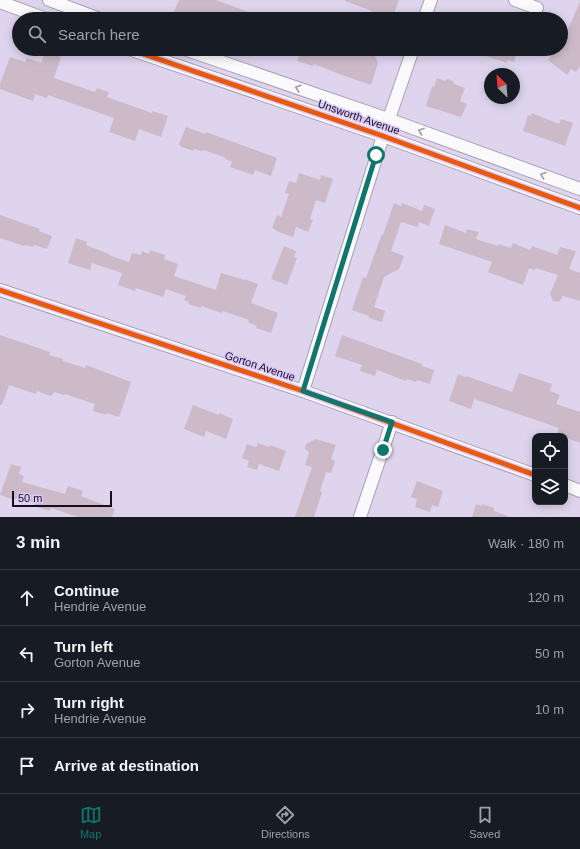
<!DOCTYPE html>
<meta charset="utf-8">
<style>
body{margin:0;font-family:Arial,sans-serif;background:#242831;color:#f1f3f6}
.controls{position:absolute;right:12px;bottom:12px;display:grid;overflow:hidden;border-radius:8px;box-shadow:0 2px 10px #0003}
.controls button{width:36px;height:36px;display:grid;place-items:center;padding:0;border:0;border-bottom:1px solid #363941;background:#171b24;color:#f1f3f6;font:20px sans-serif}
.compass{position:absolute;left:484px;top:68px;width:36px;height:36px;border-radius:50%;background:#171b24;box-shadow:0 2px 10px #0003;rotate:335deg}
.scale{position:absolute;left:12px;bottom:10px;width:100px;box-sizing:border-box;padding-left:4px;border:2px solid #150e1e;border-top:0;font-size:11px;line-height:14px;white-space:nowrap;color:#150e1e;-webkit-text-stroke:3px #dbc9f8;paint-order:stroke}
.stop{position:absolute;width:12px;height:12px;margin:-9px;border:3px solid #0f766e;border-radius:50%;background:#fff}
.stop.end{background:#0f766e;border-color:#fff;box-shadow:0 1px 4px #0008}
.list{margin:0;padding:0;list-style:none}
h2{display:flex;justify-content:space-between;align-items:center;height:52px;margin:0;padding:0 16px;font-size:17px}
h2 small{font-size:13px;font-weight:400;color:#9ea1a6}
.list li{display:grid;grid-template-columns:26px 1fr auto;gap:12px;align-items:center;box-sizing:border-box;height:56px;padding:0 16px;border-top:1px solid #363941}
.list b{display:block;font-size:15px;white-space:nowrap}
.list p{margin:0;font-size:13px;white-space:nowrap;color:#9ea1a6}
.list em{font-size:13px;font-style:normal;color:#9ea1a6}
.icon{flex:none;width:22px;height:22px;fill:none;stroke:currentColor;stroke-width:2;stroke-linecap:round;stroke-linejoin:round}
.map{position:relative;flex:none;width:580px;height:517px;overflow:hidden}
.search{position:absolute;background:#171b24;box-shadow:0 2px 10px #0003;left:12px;right:12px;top:12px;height:44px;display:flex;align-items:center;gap:10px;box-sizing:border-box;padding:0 14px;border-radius:22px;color:#9ea1a6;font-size:15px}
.sheet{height:276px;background:#171b24}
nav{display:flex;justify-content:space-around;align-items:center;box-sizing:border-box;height:56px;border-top:1px solid #363941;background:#171b24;font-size:11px;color:#9ea1a6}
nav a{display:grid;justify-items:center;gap:2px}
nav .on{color:#0f766e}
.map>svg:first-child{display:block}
.building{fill:#ccbac9}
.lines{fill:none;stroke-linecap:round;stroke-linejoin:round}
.street-casing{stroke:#a79fb3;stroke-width:14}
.street{stroke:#faf9fc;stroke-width:12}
.cycleway-casing{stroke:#dbc9f8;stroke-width:8}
.cycleway{stroke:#e8590c;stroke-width:5}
.oneway{stroke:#9e9ba3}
.route{stroke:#0f766e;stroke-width:5}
.labels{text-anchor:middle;stroke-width:3;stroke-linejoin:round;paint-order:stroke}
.street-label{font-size:11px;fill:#150e1e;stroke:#dbc9f8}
</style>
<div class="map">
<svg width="580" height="517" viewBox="0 0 580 517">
<rect width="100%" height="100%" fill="#ded4ee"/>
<g class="building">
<polygon points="179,0 216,0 264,18 264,19 180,19 172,16"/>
<polygon points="345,0 399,0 393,16 387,14 385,19 369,19 372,11 345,1"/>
<polygon points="580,2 580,67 576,72 571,69 567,75 548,60 556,49 561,49 561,39 568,29"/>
<polygon points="302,49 356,49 375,56 378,63 371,85 339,74 314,64 313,66 297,61"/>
<polygon points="472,49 518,49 514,62 507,60 507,63 471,51"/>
<polygon points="46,51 61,57 54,78 95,92 97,88 109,92 107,97 152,113 152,111 168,116 161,137 139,129 135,141 109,132 114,118 48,95 47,98 35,94 33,101 0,89 0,84 10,57 25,62 27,58 41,63"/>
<polygon points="437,78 445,81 448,79 453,81 454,84 465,88 460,101 467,104 461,117 426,106 432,86 434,87"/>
<polygon points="532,113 559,124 561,119 573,123 565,146 523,131 528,115 531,116"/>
<polygon points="186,127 205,134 206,132 277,158 271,176 255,170 253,175 230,167 232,162 225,159 226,158 204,150 201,151 194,149 193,151 180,146 180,145 179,144"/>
<polygon points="299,173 320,180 321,175 333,179 325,203 316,200 310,219 313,220 308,232 296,227 293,237 276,231 276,230 272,228 277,215 281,217 289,194 285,193 289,181 296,183"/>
<polygon points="394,203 401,206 402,203 422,211 424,205 435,209 429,226 419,222 418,227 401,222 391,251 404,256 399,269 384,277 374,307 385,311 382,322 369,318 369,316 352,310 363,277 366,278 382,234 383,235"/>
<polygon points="0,215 40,229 39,231 52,236 47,249 34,245 33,247 25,245 24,246 0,238"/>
<polygon points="445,225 466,233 467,229 479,232 476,239 498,246 498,244 511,248 513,243 530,250 532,246 557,255 560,247 576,251 569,269 580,273 580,301 563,296 559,302 553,301 550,294 558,275 536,268 535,270 529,268 523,285 488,272 492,262 439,244"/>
<polygon points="76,238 87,242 86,245 109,254 109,255 129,262 132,253 141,255 142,251 149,254 150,250 165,255 164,259 178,264 174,276 216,290 221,273 245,280 245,279 258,284 251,303 278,313 271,333 256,328 257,326 248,322 249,320 223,311 222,313 201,306 201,308 188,304 189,302 184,300 186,296 166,289 163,297 136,288 135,291 118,285 122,273 92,263 90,270 68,263"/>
<polygon points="284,246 296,251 294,257 297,258 287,285 271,279"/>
<polygon points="0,335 50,352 49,355 63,359 63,361 85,368 86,365 131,382 119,417 106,413 106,415 93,411 95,404 65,394 64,395 55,392 51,396 37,391 36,394 9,385 2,405 0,405"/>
<polygon points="342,335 422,364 422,366 434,370 430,384 417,380 416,382 407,379 406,381 377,370 375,376 360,371 362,365 335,356"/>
<polygon points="519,373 552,384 550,391 560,395 556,404 580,412 580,443 565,437 565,436 557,434 559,428 474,399 471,409 449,401 458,374 465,377 466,376 512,392"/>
<polygon points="193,405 219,415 219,413 233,419 226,439 206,431 204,437 184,429"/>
<polygon points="316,439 336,445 331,459 335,461 331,473 326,472 320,491 322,492 314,517 295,517 312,467 305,465 309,452 305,449 306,444"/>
<polygon points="258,443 269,447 270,445 286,451 279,471 259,464 257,470 247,467 249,461 242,458 247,444 256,447"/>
<polygon points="11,464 21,467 19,474 24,476 22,482 65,494 68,486 83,491 81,496 115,509 112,517 78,517 51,508 50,511 34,506 35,503 16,498 15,500 0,495"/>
<polygon points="417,481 443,491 438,507 432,505 430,512 415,507 417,499 411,497"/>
<polygon points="476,504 482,506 482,504 494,508 494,511 508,516 508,517 472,517"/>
</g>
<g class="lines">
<g class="street-casing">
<g id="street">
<polyline points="49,0 100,19"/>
<polyline points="515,0 537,8"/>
<polyline points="0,2 46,19"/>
<polyline points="424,19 431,0"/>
<polyline points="129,49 383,136 580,208"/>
<polyline points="184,49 388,119 580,189"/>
<polyline points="0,290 303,391 535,475"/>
<polyline points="303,391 383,136 413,49"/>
<polyline points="565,485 580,491"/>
<polyline points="360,517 392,422"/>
</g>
</g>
<use href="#street" class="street"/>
<g class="cycleway-casing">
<g id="cycleway">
<polyline points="129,49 383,136 580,208"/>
<polyline points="0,290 303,391 535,475"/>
</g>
</g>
<use href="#cycleway" class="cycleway"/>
</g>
<defs><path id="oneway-chevron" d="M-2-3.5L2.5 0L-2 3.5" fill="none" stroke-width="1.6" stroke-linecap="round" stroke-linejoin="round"/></defs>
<g class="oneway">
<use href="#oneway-chevron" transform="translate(298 88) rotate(-161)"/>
<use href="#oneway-chevron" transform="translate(421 131) rotate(-160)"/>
<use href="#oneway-chevron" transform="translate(543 175) rotate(-160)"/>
</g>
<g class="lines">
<polyline class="route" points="376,155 303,391 392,422 383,450"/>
</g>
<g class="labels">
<g class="street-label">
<text transform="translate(359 117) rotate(19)" y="4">Unsworth Avenue</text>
<text transform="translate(260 366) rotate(18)" y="4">Gorton Avenue</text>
</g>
</g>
</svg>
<div class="controls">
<button><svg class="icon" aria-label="locate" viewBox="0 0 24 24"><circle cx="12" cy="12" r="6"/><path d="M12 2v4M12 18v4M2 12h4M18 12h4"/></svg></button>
<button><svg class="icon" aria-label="layers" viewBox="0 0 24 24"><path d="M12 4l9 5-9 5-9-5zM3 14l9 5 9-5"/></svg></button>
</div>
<svg class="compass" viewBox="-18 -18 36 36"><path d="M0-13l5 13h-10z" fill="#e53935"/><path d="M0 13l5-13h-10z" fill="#9ea1a6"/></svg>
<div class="scale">50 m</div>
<div class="stop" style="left:376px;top:155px"></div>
<div class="stop end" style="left:383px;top:450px"></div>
<div class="search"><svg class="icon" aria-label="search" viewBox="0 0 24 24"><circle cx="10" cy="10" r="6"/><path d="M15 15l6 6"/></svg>Search here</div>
</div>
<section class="sheet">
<h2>3 min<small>Walk · 180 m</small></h2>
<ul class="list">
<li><svg class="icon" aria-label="ahead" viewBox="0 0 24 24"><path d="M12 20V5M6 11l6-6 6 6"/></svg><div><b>Continue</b><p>Hendrie Avenue</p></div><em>120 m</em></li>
<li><svg class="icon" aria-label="left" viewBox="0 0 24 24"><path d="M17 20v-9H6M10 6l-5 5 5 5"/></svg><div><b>Turn left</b><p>Gorton Avenue</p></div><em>50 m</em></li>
<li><svg class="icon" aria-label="right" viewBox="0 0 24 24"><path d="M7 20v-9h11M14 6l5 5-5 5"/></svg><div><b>Turn right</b><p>Hendrie Avenue</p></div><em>10 m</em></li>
<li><svg class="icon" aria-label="arrive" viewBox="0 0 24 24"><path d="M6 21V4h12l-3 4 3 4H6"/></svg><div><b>Arrive at destination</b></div></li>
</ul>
</section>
<nav>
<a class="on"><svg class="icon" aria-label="map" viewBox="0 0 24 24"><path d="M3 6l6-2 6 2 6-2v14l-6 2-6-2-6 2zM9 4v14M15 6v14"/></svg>Map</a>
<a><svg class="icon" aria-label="directions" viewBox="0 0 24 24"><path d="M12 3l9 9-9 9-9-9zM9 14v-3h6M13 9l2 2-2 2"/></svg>Directions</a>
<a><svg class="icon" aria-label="saved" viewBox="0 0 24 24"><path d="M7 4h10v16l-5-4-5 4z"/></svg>Saved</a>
</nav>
